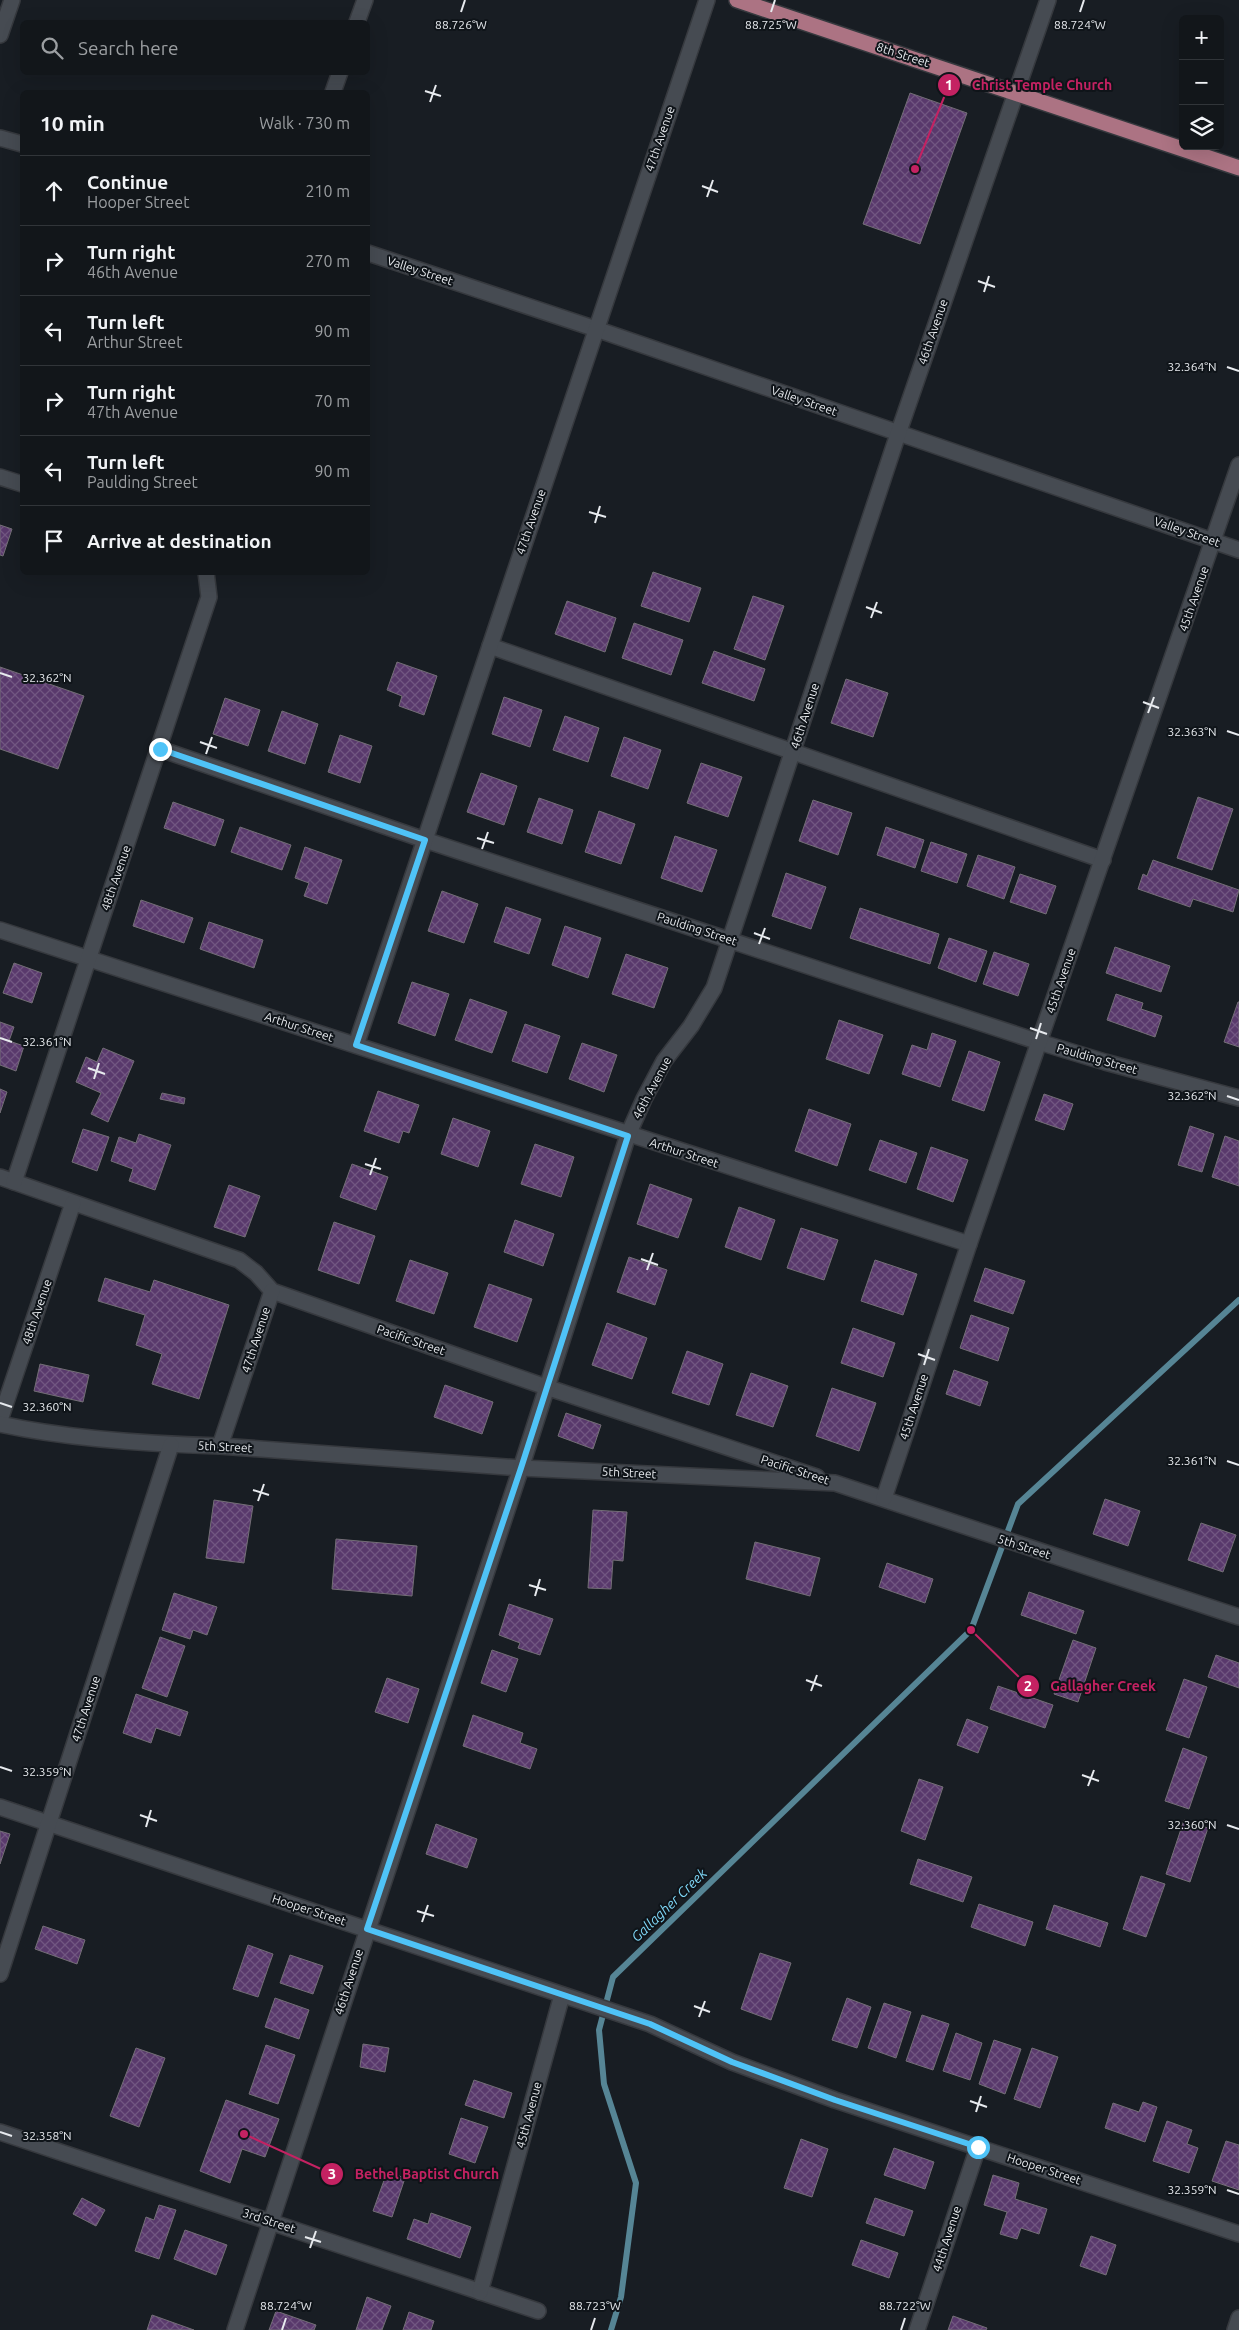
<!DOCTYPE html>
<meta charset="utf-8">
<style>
body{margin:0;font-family:Ubuntu,sans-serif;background:#1f2327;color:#f1f3f6}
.controls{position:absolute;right:15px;top:15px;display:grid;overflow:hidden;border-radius:8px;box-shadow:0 5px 20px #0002}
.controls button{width:45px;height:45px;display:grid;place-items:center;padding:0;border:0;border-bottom:1px solid #313539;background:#12161a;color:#f1f3f6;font:25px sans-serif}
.stop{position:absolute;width:15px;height:15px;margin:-11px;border:4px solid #4fc3f7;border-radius:50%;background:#fff}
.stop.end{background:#4fc3f7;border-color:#fff;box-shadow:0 1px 5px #0008}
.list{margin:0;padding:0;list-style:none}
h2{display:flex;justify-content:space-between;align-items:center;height:65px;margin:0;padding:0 20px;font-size:21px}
h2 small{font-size:16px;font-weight:400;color:#9c9fa2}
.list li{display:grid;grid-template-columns:32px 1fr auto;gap:15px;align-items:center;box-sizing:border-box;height:70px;padding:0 20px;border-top:1px solid #313539}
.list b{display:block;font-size:19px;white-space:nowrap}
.list p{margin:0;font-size:16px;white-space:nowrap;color:#9c9fa2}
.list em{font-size:16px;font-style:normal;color:#9c9fa2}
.icon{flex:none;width:28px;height:28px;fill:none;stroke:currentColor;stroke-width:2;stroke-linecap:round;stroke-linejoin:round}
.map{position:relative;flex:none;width:1239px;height:2330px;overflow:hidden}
.search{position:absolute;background:#12161a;box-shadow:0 5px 20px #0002;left:20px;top:20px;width:350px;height:55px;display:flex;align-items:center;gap:12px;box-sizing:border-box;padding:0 18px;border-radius:8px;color:#9c9fa2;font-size:19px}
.panel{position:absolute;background:#12161a;box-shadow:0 5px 20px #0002;left:20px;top:90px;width:350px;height:485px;border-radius:8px}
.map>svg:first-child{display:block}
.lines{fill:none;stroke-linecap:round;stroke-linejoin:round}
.stream{stroke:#568595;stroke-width:6}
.building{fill:url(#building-cross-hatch);stroke:#736e76}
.minor-casing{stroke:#36393e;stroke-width:18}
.major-casing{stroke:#36393e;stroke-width:18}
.minor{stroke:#464b52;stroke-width:15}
.major{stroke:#ac7383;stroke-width:15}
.route{stroke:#4fc3f7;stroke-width:6}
.ticks{fill:none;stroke:#e7eaee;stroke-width:2}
.labels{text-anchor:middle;stroke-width:4;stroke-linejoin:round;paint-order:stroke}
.street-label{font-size:12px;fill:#e7eaee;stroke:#0f1419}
.water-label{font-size:14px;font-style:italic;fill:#7fd7f7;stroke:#0f1419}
.ticks-label{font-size:12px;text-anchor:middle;fill:#e7eaee;stroke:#0f1419;stroke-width:4;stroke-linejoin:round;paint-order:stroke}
.leader{fill:none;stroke:#c42262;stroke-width:2}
.callout-dot{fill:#c42262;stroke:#0f1419;stroke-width:2}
.mark-label{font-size:15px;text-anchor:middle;font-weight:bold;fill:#fff}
.callout-label{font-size:14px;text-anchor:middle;font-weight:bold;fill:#c42262;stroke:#0f1419;stroke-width:4;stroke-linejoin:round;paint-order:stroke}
</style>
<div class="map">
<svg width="1239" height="2330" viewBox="0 0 1239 2330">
<defs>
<pattern id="building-cross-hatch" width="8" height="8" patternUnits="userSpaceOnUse" patternTransform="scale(1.25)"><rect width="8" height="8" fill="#59396c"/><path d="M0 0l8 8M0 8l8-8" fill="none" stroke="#715681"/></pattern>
</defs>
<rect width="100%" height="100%" fill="#181d23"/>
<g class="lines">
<polyline class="stream" points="611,2330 621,2297 636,2183 604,2084 599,2030 613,1977 971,1630 1018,1504 1239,1300"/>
</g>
<g class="building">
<polygon points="910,93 967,113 920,244 863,224"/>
<polygon points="0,525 12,529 3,556 0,555"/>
<polygon points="653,572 701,588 689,622 641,606"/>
<polygon points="753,596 784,606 765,660 734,649"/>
<polygon points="567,601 616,618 605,652 555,634"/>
<polygon points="634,623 683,640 671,675 622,658"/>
<polygon points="714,651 765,669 754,701 702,683"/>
<polygon points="397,662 437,676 424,715 399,706 402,696 387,690"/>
<polygon points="0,667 84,696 58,769 0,749"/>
<polygon points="846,679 888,693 873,737 831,723"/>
<polygon points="504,697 542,710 530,747 492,734"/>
<polygon points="225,698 260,710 248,746 213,734"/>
<polygon points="282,711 318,724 305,764 268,751"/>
<polygon points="565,716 599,728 588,762 553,750"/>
<polygon points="340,735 372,746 360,783 328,772"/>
<polygon points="624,737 661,750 648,789 611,776"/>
<polygon points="701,763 742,777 728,817 687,803"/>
<polygon points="481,773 517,786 504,825 467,812"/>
<polygon points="1198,797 1233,809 1212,870 1177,858"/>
<polygon points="539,798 573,810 562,844 527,832"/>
<polygon points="813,800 852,813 838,855 799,841"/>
<polygon points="173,802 224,820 215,846 164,828"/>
<polygon points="599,811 635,824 621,864 585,852"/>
<polygon points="240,827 291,845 282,870 231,852"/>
<polygon points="886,827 924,840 915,868 877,855"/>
<polygon points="675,836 717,850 702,892 661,878"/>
<polygon points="931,842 967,854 957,883 921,871"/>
<polygon points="305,847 342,860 327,904 304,896 309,883 295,878"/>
<polygon points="978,855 1015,867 1004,899 967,886"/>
<polygon points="1153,860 1239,890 1233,912 1193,899 1190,907 1138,889 1143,874 1147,876"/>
<polygon points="786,873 826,887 811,929 772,916"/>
<polygon points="1020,874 1056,886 1046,914 1010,902"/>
<polygon points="442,891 478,904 464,943 428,931"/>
<polygon points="141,900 193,918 184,943 133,926"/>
<polygon points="506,907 541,919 529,954 494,942"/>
<polygon points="860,908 939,934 930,964 850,938"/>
<polygon points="209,922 263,940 254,968 200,949"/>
<polygon points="565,926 601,938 588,978 552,965"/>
<polygon points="949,938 987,951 976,982 938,968"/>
<polygon points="1115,947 1170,966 1161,992 1106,973"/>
<polygon points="994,952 1029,964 1018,996 983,984"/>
<polygon points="626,954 668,968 654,1008 612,994"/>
<polygon points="14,963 42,973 32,1003 3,993"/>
<polygon points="412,982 449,994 435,1036 398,1023"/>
<polygon points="1116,994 1143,1003 1141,1009 1162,1016 1155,1037 1107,1020"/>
<polygon points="470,999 507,1012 492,1053 455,1040"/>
<polygon points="1238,1002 1239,1002 1239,1047 1224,1042"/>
<polygon points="839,1020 883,1035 869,1074 826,1059"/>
<polygon points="0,1022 14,1027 9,1041 24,1046 16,1071 0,1065"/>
<polygon points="525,1024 560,1036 547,1073 512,1061"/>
<polygon points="932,1033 956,1041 940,1087 902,1074 912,1045 927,1050"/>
<polygon points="582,1043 617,1055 604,1092 569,1079"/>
<polygon points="103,1048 134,1061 108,1122 91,1114 101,1093 76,1082 86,1057 97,1062"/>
<polygon points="969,1051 1000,1062 984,1111 952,1100"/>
<polygon points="0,1089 7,1092 0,1113"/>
<polygon points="378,1091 419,1105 409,1133 403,1131 399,1143 364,1131"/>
<polygon points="162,1093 185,1098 184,1104 160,1099"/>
<polygon points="1044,1094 1073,1104 1064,1130 1035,1120"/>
<polygon points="809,1109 851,1124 837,1166 795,1151"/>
<polygon points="453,1118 490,1131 478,1167 441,1154"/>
<polygon points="1190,1126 1214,1134 1202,1172 1178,1165"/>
<polygon points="83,1129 109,1137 97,1171 72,1162"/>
<polygon points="139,1134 171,1145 155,1190 129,1181 133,1169 111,1161 119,1137 136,1143"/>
<polygon points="1225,1136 1239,1141 1239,1186 1212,1177"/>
<polygon points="880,1140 917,1153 906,1183 869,1170"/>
<polygon points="535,1144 574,1157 561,1197 521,1184"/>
<polygon points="931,1147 968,1160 953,1202 917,1189"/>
<polygon points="352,1164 388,1177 376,1210 340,1197"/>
<polygon points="650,1184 692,1199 678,1238 637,1224"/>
<polygon points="229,1185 260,1196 245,1237 214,1227"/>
<polygon points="739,1207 775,1220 761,1260 725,1247"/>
<polygon points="515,1220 554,1234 543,1266 504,1252"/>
<polygon points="334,1222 375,1236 359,1284 318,1270"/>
<polygon points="801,1228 838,1240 824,1280 787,1268"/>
<polygon points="629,1257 667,1270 655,1305 617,1292"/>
<polygon points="410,1260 448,1273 434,1314 396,1301"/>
<polygon points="875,1260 917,1274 903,1315 861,1301"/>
<polygon points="985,1268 1025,1281 1013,1314 974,1301"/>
<polygon points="105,1278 150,1292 154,1280 229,1305 199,1399 152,1384 162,1354 136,1345 145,1315 98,1301"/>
<polygon points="489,1284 532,1299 517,1342 474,1327"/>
<polygon points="971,1315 1009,1328 998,1361 960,1348"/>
<polygon points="607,1323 647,1338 632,1379 592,1365"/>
<polygon points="853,1328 895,1343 883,1377 841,1363"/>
<polygon points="687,1351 723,1364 709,1405 672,1393"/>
<polygon points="40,1364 89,1375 83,1402 34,1391"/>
<polygon points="954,1370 988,1382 980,1406 946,1394"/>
<polygon points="751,1373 788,1386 773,1427 736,1415"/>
<polygon points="445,1385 493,1402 482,1434 434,1417"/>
<polygon points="832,1388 876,1403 859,1451 816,1436"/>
<polygon points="566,1413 601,1425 593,1449 558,1436"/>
<polygon points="1105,1499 1140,1511 1128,1546 1093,1534"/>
<polygon points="214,1500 253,1506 244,1563 206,1558"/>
<polygon points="593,1510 627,1512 623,1561 613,1560 611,1589 588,1588"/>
<polygon points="1201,1523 1236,1535 1223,1572 1188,1560"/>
<polygon points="336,1539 417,1546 412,1596 332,1589"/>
<polygon points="755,1542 820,1558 810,1596 746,1579"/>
<polygon points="887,1563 933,1579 925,1603 879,1587"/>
<polygon points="1029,1592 1084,1611 1076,1634 1021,1615"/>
<polygon points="174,1593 217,1607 207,1635 193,1630 190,1639 162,1630"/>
<polygon points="509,1604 553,1619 540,1655 518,1648 520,1643 499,1635"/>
<polygon points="160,1637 185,1646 167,1697 142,1688"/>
<polygon points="1073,1640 1096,1648 1078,1702 1054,1694"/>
<polygon points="492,1650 518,1659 506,1692 481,1683"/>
<polygon points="1216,1655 1239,1663 1239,1688 1208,1677"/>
<polygon points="387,1678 419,1689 408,1723 375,1712"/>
<polygon points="1184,1679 1207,1687 1189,1738 1166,1730"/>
<polygon points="998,1686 1053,1705 1045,1728 990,1709"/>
<polygon points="136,1694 188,1712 180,1736 156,1728 151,1743 123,1733"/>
<polygon points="473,1715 523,1733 520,1743 537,1749 530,1769 463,1746"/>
<polygon points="967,1719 988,1727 978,1753 957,1745"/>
<polygon points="1183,1748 1207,1757 1189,1809 1165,1801"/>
<polygon points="919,1779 943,1787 925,1840 901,1831"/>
<polygon points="1184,1820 1208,1828 1190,1882 1166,1874"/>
<polygon points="436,1824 477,1839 467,1868 426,1854"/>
<polygon points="0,1831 10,1834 0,1864"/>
<polygon points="918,1859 972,1877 963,1902 910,1884"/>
<polygon points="1141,1876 1165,1884 1146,1937 1123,1929"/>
<polygon points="979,1904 1033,1922 1025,1946 971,1927"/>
<polygon points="1054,1905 1108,1923 1100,1947 1046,1929"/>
<polygon points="43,1926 85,1940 77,1964 35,1949"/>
<polygon points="248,1945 273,1954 258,1997 233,1989"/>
<polygon points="760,1953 791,1963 771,2020 741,2009"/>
<polygon points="290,1955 323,1966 313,1994 280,1983"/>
<polygon points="275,1998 309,2010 299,2039 265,2027"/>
<polygon points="847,1998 871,2007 857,2048 832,2040"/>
<polygon points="884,2003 911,2012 896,2058 868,2048"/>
<polygon points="922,2015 949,2024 933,2070 906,2061"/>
<polygon points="956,2033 982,2043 970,2080 943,2071"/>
<polygon points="994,2040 1021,2049 1005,2094 979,2084"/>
<polygon points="363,2044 389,2048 385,2072 360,2067"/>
<polygon points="266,2045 295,2055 278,2104 249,2094"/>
<polygon points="136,2048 165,2058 139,2127 110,2116"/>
<polygon points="1032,2048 1058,2057 1040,2108 1014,2099"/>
<polygon points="474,2080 512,2093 504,2118 465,2105"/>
<polygon points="226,2100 279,2119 265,2157 242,2149 230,2183 200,2171"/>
<polygon points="1143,2102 1157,2107 1145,2142 1105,2128 1113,2103 1139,2112"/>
<polygon points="461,2118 488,2127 475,2163 449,2154"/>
<polygon points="1167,2121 1192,2130 1187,2144 1198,2148 1189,2173 1153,2161"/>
<polygon points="801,2139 828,2149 812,2197 784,2188"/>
<polygon points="1226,2141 1239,2145 1239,2190 1212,2181"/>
<polygon points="894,2148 934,2162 925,2189 884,2175"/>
<polygon points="387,2172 405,2178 392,2217 373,2211"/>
<polygon points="993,2175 1019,2183 1015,2199 1047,2209 1039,2234 1021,2228 1017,2239 1000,2234 1007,2212 984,2205"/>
<polygon points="82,2198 105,2210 96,2226 73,2214"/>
<polygon points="875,2198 913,2211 904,2236 866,2223"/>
<polygon points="159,2205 176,2210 159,2259 135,2251 146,2217 154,2220"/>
<polygon points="431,2213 471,2227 460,2258 407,2239 414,2219 428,2224"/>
<polygon points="185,2230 227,2245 216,2275 174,2259"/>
<polygon points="1091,2236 1116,2245 1106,2275 1080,2266"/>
<polygon points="861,2240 898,2253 889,2278 852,2265"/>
<polygon points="367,2297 391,2306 382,2330 356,2330"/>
<polygon points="276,2311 316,2325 314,2330 269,2330"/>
<polygon points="409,2312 434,2321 431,2330 403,2330"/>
<polygon points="152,2315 194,2330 147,2330"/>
<polygon points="953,2316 987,2328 986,2330 948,2330"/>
</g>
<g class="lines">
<g class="minor-casing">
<g id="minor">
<polyline points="357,22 365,0"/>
<polyline points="0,35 12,0"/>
<polyline points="333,92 340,72"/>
<polyline points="0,138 22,144"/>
<polyline points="368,253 596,329 1239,550"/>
<polyline points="0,477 22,484"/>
<polyline points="490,646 1103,860"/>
<polyline points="160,749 425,840 1039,1042 1105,1062 1239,1098"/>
<polyline points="0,930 969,1244"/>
<polyline points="356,1045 707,0"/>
<polyline points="0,1177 239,1260 256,1273 272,1291 546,1387 817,1477"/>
<polyline points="14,1182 209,597 206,572"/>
<polyline points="0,1420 73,1203"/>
<path d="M0,1424C69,1439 149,1444 220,1446L521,1468L835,1483L1239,1617"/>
<polyline points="220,1446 272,1291"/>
<polyline points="884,1498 969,1244 1239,465"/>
<polyline points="0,1807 650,2024 732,2062 835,2100 1239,2234"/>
<polyline points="0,1974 171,1445"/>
<polyline points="0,2132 538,2311"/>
<polyline points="480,2292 562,1995"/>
<polyline points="235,2330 521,1468 628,1135 644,1099 664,1061 691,1026 714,988 898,434 1048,0"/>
<polyline points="917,2330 978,2147"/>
<polyline points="1235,2330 1239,2318"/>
</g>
</g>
<g class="major-casing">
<polyline id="major" points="737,0 1239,168"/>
</g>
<use href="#minor" class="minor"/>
<use href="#major" class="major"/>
</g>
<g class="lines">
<polyline class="route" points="160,749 425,840 356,1045 628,1136 521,1468 367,1929 650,2024 732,2062 835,2100 978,2147"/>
</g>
<path class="ticks" d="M461,12L465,0M771,12L775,0M1080,12L1084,0M425,91L441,96M430,102L436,85M702,186L718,192M707,197L713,180M978,281L995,287M984,292L989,276M1227,367L1239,371M589,512L606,517M595,523L600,506M866,607L882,613M871,618L877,602M0,673L12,677M1143,702L1159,708M1148,713L1154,697M1227,731L1239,735M200,742L217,748M206,754L212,737M477,838L494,843M482,849L488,832M754,933L770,939M759,944L765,928M1030,1028L1047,1034M0,1038L12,1042M1036,1039L1041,1023M88,1068L105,1074M94,1079L99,1063M1227,1096L1239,1100M365,1164L381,1169M370,1175L376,1158M641,1259L658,1265M647,1270L653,1253M918,1354L935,1360M924,1365L929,1349M0,1403L12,1407M1227,1461L1239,1465M253,1490L269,1495M258,1501L264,1484M529,1585L546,1590M535,1596L540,1579M806,1680L822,1686M811,1691L817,1675M0,1767L12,1771M1082,1775L1099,1781M1088,1786L1094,1770M140,1815L157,1821M1227,1825L1239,1829M146,1827L151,1810M417,1911L434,1916M422,1922L428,1905M694,2006L710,2012M699,2017L705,2001M970,2101L987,2107M976,2112L981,2096M0,2132L12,2136M1227,2190L1239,2194M305,2237L321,2242M310,2248L316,2231M282,2330L286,2318M591,2330L595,2318M901,2330L905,2318"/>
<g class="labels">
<g class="street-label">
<text transform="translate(903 55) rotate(18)" y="4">8th Street</text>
<text transform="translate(660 139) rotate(-71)" y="4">47th Avenue</text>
<text transform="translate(420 271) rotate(18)" y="4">Valley Street</text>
<text transform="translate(933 332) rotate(-71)" y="4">46th Avenue</text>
<text transform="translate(804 401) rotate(19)" y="4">Valley Street</text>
<text transform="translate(531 522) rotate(-71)" y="4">47th Avenue</text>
<text transform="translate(1187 532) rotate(19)" y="4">Valley Street</text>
<text transform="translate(1194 599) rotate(-71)" y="4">45th Avenue</text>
<text transform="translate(805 716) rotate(-72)" y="4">46th Avenue</text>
<text transform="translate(116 878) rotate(-71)" y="4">48th Avenue</text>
<text transform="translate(697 929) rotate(18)" y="4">Paulding Street</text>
<text transform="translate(1061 981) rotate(-71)" y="4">45th Avenue</text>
<text transform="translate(299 1027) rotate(18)" y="4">Arthur Street</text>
<text transform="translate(1097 1059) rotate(16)" y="4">Paulding Street</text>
<text transform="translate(652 1088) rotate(-62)" y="4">46th Avenue</text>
<text transform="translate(684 1153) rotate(18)" y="4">Arthur Street</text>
<text transform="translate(37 1312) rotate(-71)" y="4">48th Avenue</text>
<text transform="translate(256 1340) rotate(-72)" y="4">47th Avenue</text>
<text transform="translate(411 1340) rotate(19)" y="4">Pacific Street</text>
<text transform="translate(914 1407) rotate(-72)" y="4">45th Avenue</text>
<text transform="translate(225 1447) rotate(3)" y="4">5th Street</text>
<text transform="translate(795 1470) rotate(18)" y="4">Pacific Street</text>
<text transform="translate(629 1473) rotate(3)" y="4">5th Street</text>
<text transform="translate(1024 1547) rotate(18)" y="4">5th Street</text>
<text transform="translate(86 1709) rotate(-72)" y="4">47th Avenue</text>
<text transform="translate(309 1910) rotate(18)" y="4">Hooper Street</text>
<text transform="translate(349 1982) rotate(-72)" y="4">46th Avenue</text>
<text transform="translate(529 2115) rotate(-75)" y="4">45th Avenue</text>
<text transform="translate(1044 2169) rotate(18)" y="4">Hooper Street</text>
<text transform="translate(269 2221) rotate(18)" y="4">3rd Street</text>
<text transform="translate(947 2239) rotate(-72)" y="4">44th Avenue</text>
</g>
<g class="water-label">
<text transform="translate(669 1905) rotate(-44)" y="5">Gallagher Creek</text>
</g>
</g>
<g class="ticks-label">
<text x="461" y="29">88.726°W</text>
<text x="771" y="29">88.725°W</text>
<text x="1080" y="29">88.724°W</text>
<text x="1192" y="371">32.364°N</text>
<text x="47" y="682">32.362°N</text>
<text x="1192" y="736">32.363°N</text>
<text x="47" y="1046">32.361°N</text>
<text x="1192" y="1100">32.362°N</text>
<text x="47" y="1411">32.360°N</text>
<text x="1192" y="1465">32.361°N</text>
<text x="47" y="1776">32.359°N</text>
<text x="1192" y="1829">32.360°N</text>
<text x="47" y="2140">32.358°N</text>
<text x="1192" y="2194">32.359°N</text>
<text x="286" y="2310">88.724°W</text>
<text x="595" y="2310">88.723°W</text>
<text x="905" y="2310">88.722°W</text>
</g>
<path class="leader" d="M915 169L949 85M971 1630L1028 1686M244 2134L332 2174"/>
<g class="callout-dot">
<circle cx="915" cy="169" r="5"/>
<circle cx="971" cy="1630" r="5"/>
<circle cx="244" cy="2134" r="5"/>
<circle cx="949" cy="85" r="12"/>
<circle cx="1028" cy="1686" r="12"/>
<circle cx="332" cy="2174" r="12"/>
</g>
<g class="mark-label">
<text x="949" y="90">1</text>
<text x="1028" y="1691">2</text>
<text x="332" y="2179">3</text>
</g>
<g class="callout-label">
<text x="1042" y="90">Christ Temple Church</text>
<text x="1103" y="1691">Gallagher Creek</text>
<text x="427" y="2179">Bethel Baptist Church</text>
</g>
</svg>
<div class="controls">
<button>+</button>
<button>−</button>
<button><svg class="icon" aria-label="layers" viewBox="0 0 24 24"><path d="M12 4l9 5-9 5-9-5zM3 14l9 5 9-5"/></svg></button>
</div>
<div class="stop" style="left:978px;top:2147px"></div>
<div class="stop end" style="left:160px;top:749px"></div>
<div class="search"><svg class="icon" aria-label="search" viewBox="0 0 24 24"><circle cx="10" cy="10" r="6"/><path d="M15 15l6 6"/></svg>Search here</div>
<section class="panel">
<h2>10 min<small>Walk · 730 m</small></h2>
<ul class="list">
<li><svg class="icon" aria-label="ahead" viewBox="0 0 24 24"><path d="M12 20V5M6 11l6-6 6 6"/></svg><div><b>Continue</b><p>Hooper Street</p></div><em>210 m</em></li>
<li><svg class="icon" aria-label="right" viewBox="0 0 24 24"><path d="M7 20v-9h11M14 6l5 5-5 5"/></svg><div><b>Turn right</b><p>46th Avenue</p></div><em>270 m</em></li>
<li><svg class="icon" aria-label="left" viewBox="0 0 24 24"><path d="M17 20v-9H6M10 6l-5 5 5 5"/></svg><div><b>Turn left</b><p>Arthur Street</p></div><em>90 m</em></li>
<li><svg class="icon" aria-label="right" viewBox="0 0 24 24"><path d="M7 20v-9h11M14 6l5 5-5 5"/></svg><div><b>Turn right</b><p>47th Avenue</p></div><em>70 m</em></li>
<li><svg class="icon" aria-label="left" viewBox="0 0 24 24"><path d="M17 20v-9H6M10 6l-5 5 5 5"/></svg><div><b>Turn left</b><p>Paulding Street</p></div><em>90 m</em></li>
<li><svg class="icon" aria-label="arrive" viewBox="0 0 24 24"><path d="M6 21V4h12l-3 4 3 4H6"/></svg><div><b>Arrive at destination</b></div></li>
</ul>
</section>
</div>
